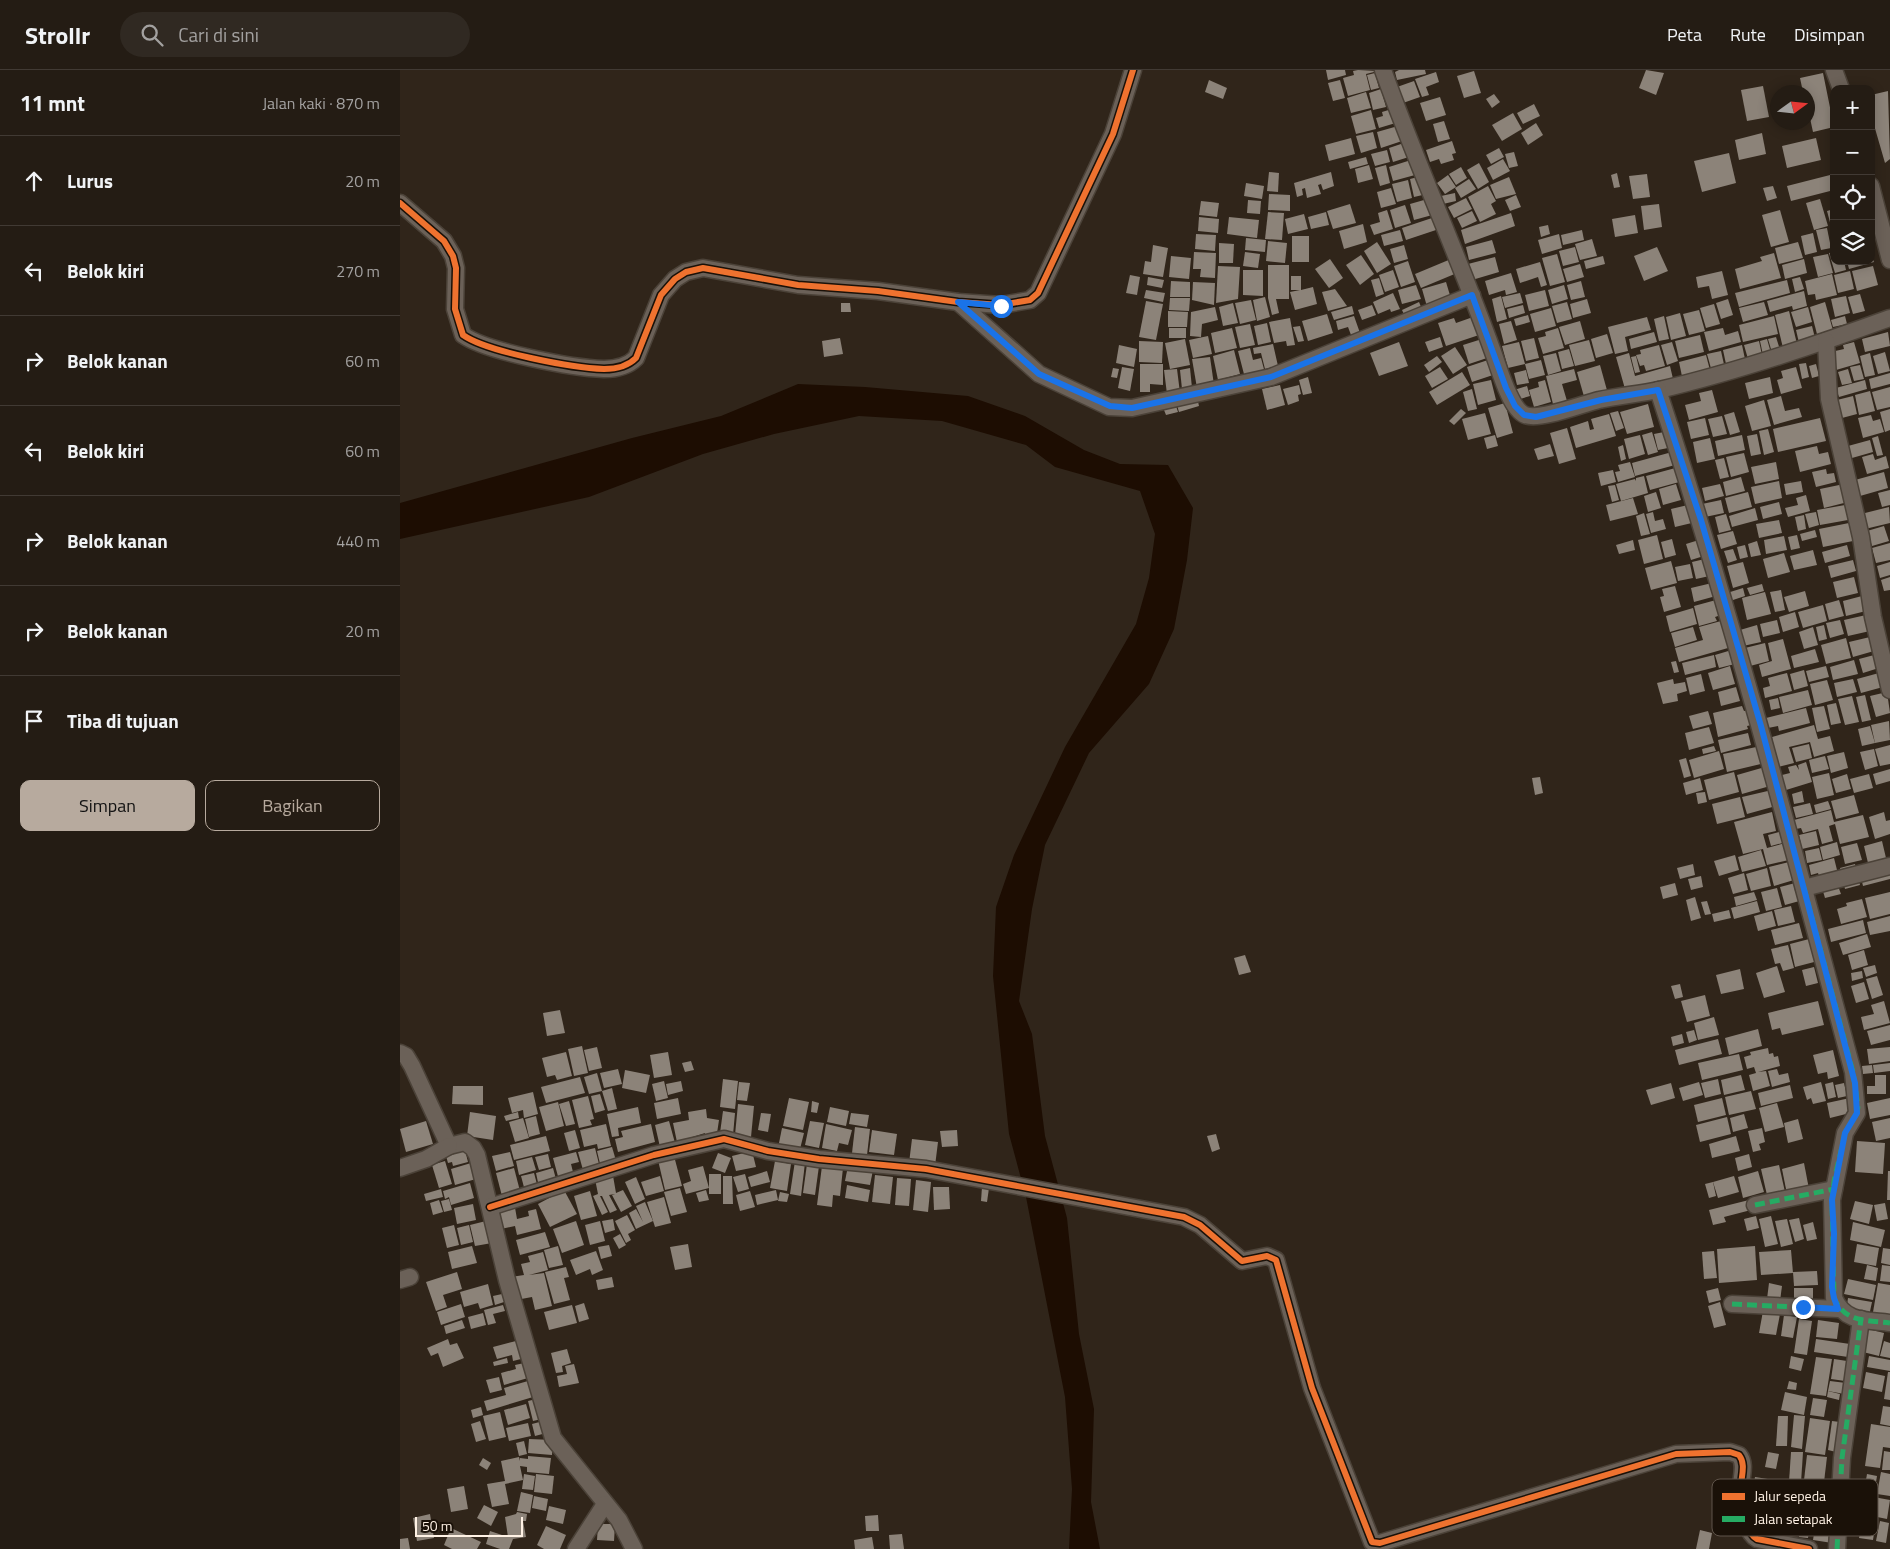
<!DOCTYPE html>
<html lang="id">
<meta charset="utf-8">
<style>
body{margin:0;font-family:"Titillium Web",sans-serif;background:#302922;color:#f1f3f6}
.controls{position:absolute;right:15px;top:15px;display:grid;overflow:hidden;border-radius:10px;box-shadow:0 2px 12px #0003}
.controls button{width:45px;height:45px;display:grid;place-items:center;padding:0;border:0;border-bottom:1px solid #413a34;background:#241c14;color:#f1f3f6;font:25px sans-serif}
.compass{position:absolute;left:1370px;top:15px;width:45px;height:45px;border-radius:50%;background:#241c14;box-shadow:0 2px 12px #0003;rotate:75deg}
.scale{position:absolute;left:15px;bottom:12px;width:108px;box-sizing:border-box;padding-left:5px;border:2px solid #fff2e5;border-top:0;font-size:14px;line-height:18px;white-space:nowrap;color:#fff2e5;-webkit-text-stroke:4px #1a1108;paint-order:stroke}
.stop{position:absolute;width:15px;height:15px;margin:-11px;border:4px solid #1a73e8;border-radius:50%;background:#fff}
.stop.end{background:#1a73e8;border-color:#fff;box-shadow:0 1px 5px #0008}
.list{margin:0;padding:0;list-style:none}
h2{display:flex;justify-content:space-between;align-items:center;height:65px;margin:0;padding:0 20px;font-size:21px}
h2 small{font-size:16px;font-weight:400;color:#a3a1a0}
.list li{display:grid;grid-template-columns:32px 1fr auto;gap:15px;align-items:center;box-sizing:border-box;height:90px;padding:0 20px;border-top:1px solid #413a34}
.list b{display:block;font-size:19px;white-space:nowrap}
.list em{font-size:16px;font-style:normal;color:#a3a1a0}
.actions{display:flex;gap:10px;padding:15px 20px}
.actions a{flex:1;padding:11px 0;border:1px solid #b7aa9e;border-radius:10px;text-align:center;font-size:18px;color:#b7aa9e}
.actions .main{background:#b7aa9e;color:#111}
.icon{flex:none;width:28px;height:28px;fill:none;stroke:currentColor;stroke-width:2;stroke-linecap:round;stroke-linejoin:round}
.map{position:relative;flex:none;width:1490px;height:1479px;overflow:hidden}
header{display:flex;align-items:center;gap:30px;box-sizing:border-box;height:70px;padding:0 25px;background:#241c14;border-bottom:1px solid #413a34}
header strong{font-size:24px}
nav{display:flex;gap:28px;margin-inline-start:auto;font-size:18px}
.search{width:350px;height:45px;background:#302922;display:flex;align-items:center;gap:12px;box-sizing:border-box;padding:0 18px;border-radius:28px;color:#a3a1a0;font-size:19px}
main{display:flex}
aside{flex:1;background:#241c14}
.map>svg:first-child{display:block}
.water{fill:#1d0d02}
.building{fill:#8c8379}
.lines{fill:none;stroke-linecap:round;stroke-linejoin:round}
.street-casing{stroke:#4b4238;stroke-width:19}
.street{stroke:#6b6158;stroke-width:16}
.quiet{stroke:#26ab63;stroke-width:5;stroke-dasharray:10 5;stroke-linecap:butt}
.cycleway-casing{stroke:#1a1108;stroke-width:9}
.cycleway{stroke:#ef722f;stroke-width:6}
.route{stroke:#1a73e8;stroke-width:6}
.key{fill:#1a1108;stroke:#5f544a;stroke-width:1}
.key-label{font-size:14px;fill:#fff2e5}
</style>
<header>
<strong>Strollr</strong>
<div class="search"><svg class="icon" aria-label="search" viewBox="0 0 24 24"><circle cx="10" cy="10" r="6"/><path d="M15 15l6 6"/></svg>Cari di sini</div>
<nav><a>Peta</a><a>Rute</a><a>Disimpan</a></nav>
</header>
<main>
<aside>
<h2>11 mnt<small>Jalan kaki · 870 m</small></h2>
<ul class="list">
<li><svg class="icon" aria-label="ahead" viewBox="0 0 24 24"><path d="M12 20V5M6 11l6-6 6 6"/></svg><div><b>Lurus</b></div><em>20 m</em></li>
<li><svg class="icon" aria-label="left" viewBox="0 0 24 24"><path d="M17 20v-9H6M10 6l-5 5 5 5"/></svg><div><b>Belok kiri</b></div><em>270 m</em></li>
<li><svg class="icon" aria-label="right" viewBox="0 0 24 24"><path d="M7 20v-9h11M14 6l5 5-5 5"/></svg><div><b>Belok kanan</b></div><em>60 m</em></li>
<li><svg class="icon" aria-label="left" viewBox="0 0 24 24"><path d="M17 20v-9H6M10 6l-5 5 5 5"/></svg><div><b>Belok kiri</b></div><em>60 m</em></li>
<li><svg class="icon" aria-label="right" viewBox="0 0 24 24"><path d="M7 20v-9h11M14 6l5 5-5 5"/></svg><div><b>Belok kanan</b></div><em>440 m</em></li>
<li><svg class="icon" aria-label="right" viewBox="0 0 24 24"><path d="M7 20v-9h11M14 6l5 5-5 5"/></svg><div><b>Belok kanan</b></div><em>20 m</em></li>
<li><svg class="icon" aria-label="arrive" viewBox="0 0 24 24"><path d="M6 21V4h12l-3 4 3 4H6"/></svg><div><b>Tiba di tujuan</b></div></li>
</ul>
<div class="actions"><a class="main">Simpan</a><a>Bagikan</a></div>
</aside>
<div class="map">
<svg width="1490" height="1479" viewBox="0 0 1490 1479">
<rect width="100%" height="100%" fill="#30251a"/>
<polygon class="water" points="398,314 465,317 568,326 625,346 684,380 720,394 768,395 793,438 787,490 774,559 749,614 689,683 645,775 632,839 619,931 632,964 645,1066 667,1148 679,1264 694,1339 691,1432 700,1479 669,1479 672,1419 665,1327 626,1127 609,1064 593,906 596,837 614,785 665,677 736,554 749,508 755,464 740,421 655,397 626,375 542,351 459,346 374,364 303,384 189,427 0,469 0,433 232,368 321,346"/>
<g class="building">
<polygon points="926,0 945,0 946,5 928,10"/>
<polygon points="958,0 978,1 966,4 970,20 948,26 943,8 954,5 953,1"/>
<polygon points="999,0 1025,0 1026,4 997,10 995,2"/>
<polygon points="1246,0 1264,3 1256,25 1239,18"/>
<polygon points="1074,1 1081,23 1064,28 1057,6"/>
<polygon points="1036,2 1039,12 1026,17 1029,25 1022,27 1015,9"/>
<polygon points="975,3 979,18 971,20 967,5"/>
<polygon points="1423,3 1434,57 1413,62 1408,39 1408,22 1403,22 1400,8"/>
<polygon points="809,10 827,18 823,29 805,22"/>
<polygon points="940,10 945,28 933,31 928,13"/>
<polygon points="1014,11 1020,27 1003,33 997,17"/>
<polygon points="1363,16 1369,47 1347,51 1341,20"/>
<polygon points="981,19 986,37 973,40 969,23"/>
<polygon points="1488,21 1490,89 1485,93 1474,55 1471,56 1471,25"/>
<polygon points="966,22 971,38 951,43 947,28"/>
<polygon points="1094,24 1100,32 1092,38 1086,29"/>
<polygon points="1040,27 1046,45 1026,51 1020,33"/>
<polygon points="1134,34 1140,46 1123,54 1117,43"/>
<polygon points="995,38 999,52 979,58 976,48 983,46 982,42"/>
<polygon points="971,40 976,59 956,64 951,46"/>
<polygon points="1113,43 1122,59 1102,71 1092,55"/>
<polygon points="1044,51 1050,69 1038,72 1033,54"/>
<polygon points="1136,53 1143,65 1128,75 1121,63"/>
<polygon points="998,56 1002,71 981,78 977,62"/>
<polygon points="973,62 977,78 961,83 956,66"/>
<polygon points="1362,63 1366,84 1339,90 1335,70"/>
<polygon points="951,68 955,84 929,91 925,75"/>
<polygon points="1416,68 1421,90 1387,98 1382,76"/>
<polygon points="1052,71 1056,83 1052,84 1054,90 1041,94 1039,89 1030,92 1026,80"/>
<polygon points="1007,72 1012,86 993,92 989,78"/>
<polygon points="1099,78 1104,87 1091,94 1086,85"/>
<polygon points="987,80 990,92 975,96 971,84"/>
<polygon points="1114,82 1118,96 1109,98 1105,84"/>
<polygon points="1329,83 1336,113 1302,122 1294,91"/>
<polygon points="966,87 968,94 950,99 948,92"/>
<polygon points="1103,89 1110,101 1093,110 1087,98"/>
<polygon points="1011,90 1015,105 993,111 989,97"/>
<polygon points="1079,93 1089,112 1078,119 1067,100"/>
<polygon points="969,95 973,109 958,113 955,99"/>
<polygon points="986,95 990,113 980,116 975,98"/>
<polygon points="1061,97 1067,108 1056,115 1049,104"/>
<polygon points="869,102 879,103 878,122 867,121"/>
<polygon points="931,102 934,116 923,120 921,114 918,115 921,124 907,128 905,118 902,119 903,125 897,127 894,113"/>
<polygon points="1217,103 1220,117 1214,118 1211,105"/>
<polygon points="1247,104 1250,127 1233,129 1229,106"/>
<polygon points="1434,104 1434,120 1391,131 1387,116"/>
<polygon points="1048,105 1056,117 1045,124 1037,113"/>
<polygon points="1022,106 1027,124 1014,127 1010,109"/>
<polygon points="1109,107 1116,124 1096,129 1090,115"/>
<polygon points="1069,109 1076,119 1061,128 1055,118"/>
<polygon points="1008,110 1012,128 997,132 992,114"/>
<polygon points="846,113 864,116 862,129 844,126"/>
<polygon points="1088,116 1096,131 1091,134 1096,144 1080,152 1068,127"/>
<polygon points="1373,116 1377,128 1367,131 1363,118"/>
<polygon points="991,118 996,134 981,138 977,122"/>
<polygon points="1055,123 1056,131 1043,134 1041,126"/>
<polygon points="869,124 890,125 890,141 868,140"/>
<polygon points="1116,125 1121,137 1110,141 1105,130"/>
<polygon points="1031,128 1036,144 1014,150 1010,134"/>
<polygon points="1066,128 1072,139 1054,148 1048,137"/>
<polygon points="1420,129 1428,156 1414,160 1406,133"/>
<polygon points="848,130 861,131 860,144 847,143"/>
<polygon points="801,131 819,133 817,147 799,145"/>
<polygon points="950,134 956,153 933,159 927,141"/>
<polygon points="1259,134 1262,157 1244,160 1241,136"/>
<polygon points="1005,135 1011,153 995,158 990,140"/>
<polygon points="1434,139 1434,155 1431,156 1427,141"/>
<polygon points="987,140 993,159 974,165 970,155 980,152 978,143"/>
<polygon points="1380,140 1389,172 1371,177 1362,145"/>
<polygon points="1072,141 1077,151 1062,158 1057,148"/>
<polygon points="868,142 884,143 882,170 865,169"/>
<polygon points="926,142 929,155 911,159 908,147"/>
<polygon points="1111,143 1115,156 1065,174 1061,160"/>
<polygon points="904,144 908,159 888,164 885,149"/>
<polygon points="1235,145 1238,163 1215,167 1212,149"/>
<polygon points="799,147 819,149 818,163 798,161"/>
<polygon points="829,147 859,150 857,168 827,164"/>
<polygon points="1035,147 1039,159 1006,170 1002,158"/>
<polygon points="963,154 967,172 944,179 939,161"/>
<polygon points="1148,155 1150,164 1141,167 1139,157"/>
<polygon points="1427,158 1431,178 1421,180 1416,160"/>
<polygon points="1000,160 1003,171 984,176 981,165"/>
<polygon points="1182,160 1184,170 1163,175 1161,165"/>
<polygon points="1413,163 1417,182 1405,185 1401,166"/>
<polygon points="796,164 816,165 815,181 795,179"/>
<polygon points="1159,164 1162,178 1142,184 1138,170"/>
<rect x="892" y="166" width="17" height="26"/>
<polygon points="846,168 866,170 865,182 845,180"/>
<polygon points="1192,169 1197,186 1180,190 1175,174"/>
<polygon points="1092,170 1096,183 1069,190 1066,177"/>
<polygon points="868,171 887,173 885,193 866,191"/>
<polygon points="977,172 991,194 977,203 964,181"/>
<polygon points="1398,172 1403,188 1379,194 1375,178"/>
<polygon points="819,173 834,174 833,193 819,193"/>
<polygon points="753,175 768,178 763,207 743,204 745,191 751,192"/>
<polygon points="1004,175 1008,189 994,193 990,179"/>
<polygon points="1175,177 1179,192 1163,196 1159,181"/>
<polygon points="1257,177 1268,201 1244,211 1234,186"/>
<polygon points="794,182 816,183 815,208 800,207 801,199 793,199"/>
<polygon points="845,182 860,184 858,198 843,196"/>
<polygon points="1434,182 1434,191 1444,191 1446,200 1435,203 1429,183"/>
<polygon points="1374,183 1381,208 1340,219 1335,199 1362,191 1360,187"/>
<polygon points="1157,184 1165,212 1150,216 1142,188"/>
<polygon points="1428,184 1433,203 1418,207 1413,187"/>
<polygon points="961,185 974,204 960,215 946,195"/>
<polygon points="1471,185 1474,192 1449,199 1447,191 1471,191"/>
<polygon points="771,186 791,188 789,209 769,207"/>
<polygon points="1203,186 1205,194 1186,199 1184,191"/>
<polygon points="1095,187 1099,202 1072,210 1068,194"/>
<polygon points="930,189 943,208 929,218 915,199"/>
<polygon points="1051,189 1057,203 1021,218 1015,204"/>
<polygon points="1404,189 1407,203 1385,209 1382,195"/>
<polygon points="1008,191 1015,212 1001,217 994,196"/>
<polygon points="1140,192 1147,215 1141,217 1138,207 1120,213 1116,199"/>
<polygon points="1180,194 1184,207 1167,212 1163,199"/>
<polygon points="868,195 889,195 889,229 876,229 879,243 872,245 868,228"/>
<polygon points="818,196 840,197 838,229 816,233"/>
<polygon points="1473,196 1478,215 1457,221 1452,201"/>
<polygon points="843,200 863,200 863,226 843,225"/>
<polygon points="993,200 999,217 985,222 979,205"/>
<polygon points="1322,201 1328,225 1312,229 1309,216 1298,218 1296,207"/>
<polygon points="1450,201 1454,219 1438,223 1434,205"/>
<polygon points="1111,203 1117,222 1106,225 1105,220 1089,225 1085,211"/>
<polygon points="1432,204 1437,225 1416,230 1415,224 1408,225 1405,211"/>
<polygon points="730,205 740,207 737,225 726,223"/>
<polygon points="891,206 901,206 901,220 913,217 917,234 895,240 890,222 900,220 891,220"/>
<polygon points="748,207 764,210 762,218 747,215"/>
<polygon points="1400,207 1404,219 1395,222 1392,209"/>
<polygon points="979,208 984,224 976,227 971,210"/>
<polygon points="1387,210 1390,223 1339,237 1335,223"/>
<polygon points="771,211 790,212 790,227 770,227"/>
<polygon points="1181,211 1185,227 1171,230 1167,215"/>
<polygon points="793,212 815,213 814,235 792,230"/>
<polygon points="1046,212 1052,232 1028,240 1022,219"/>
<polygon points="1016,215 1021,229 1002,234 998,220"/>
<polygon points="1164,215 1168,229 1152,234 1148,220"/>
<polygon points="935,219 947,236 928,241 922,222"/>
<polygon points="746,220 765,223 763,232 744,228"/>
<polygon points="1145,220 1149,236 1129,241 1125,225"/>
<polygon points="1404,221 1407,236 1393,240 1392,236 1370,242 1367,231"/>
<polygon points="993,223 1000,239 991,242 990,239 978,244 973,232"/>
<polygon points="1120,223 1123,233 1105,238 1102,227"/>
<polygon points="1460,224 1465,241 1453,244 1448,227"/>
<polygon points="1101,226 1107,249 1097,252 1092,229"/>
<polygon points="1446,226 1450,243 1435,247 1431,229"/>
<polygon points="865,227 870,247 857,251 853,230"/>
<polygon points="770,228 790,228 789,241 769,240"/>
<polygon points="1187,229 1191,243 1173,248 1170,234"/>
<polygon points="1328,229 1333,245 1321,249 1316,233"/>
<polygon points="851,230 856,250 840,254 835,233"/>
<polygon points="746,231 763,234 756,270 739,267"/>
<polygon points="1019,232 1024,244 1007,251 1002,240"/>
<polygon points="1167,232 1172,249 1157,253 1152,236"/>
<polygon points="1364,232 1368,245 1343,252 1339,238"/>
<polygon points="1425,232 1434,264 1418,268 1410,237"/>
<polygon points="441,233 450,233 451,242 441,242"/>
<polygon points="833,233 838,253 823,256 819,237"/>
<polygon points="1314,234 1320,254 1306,258 1300,238"/>
<polygon points="972,235 976,245 962,250 958,240"/>
<polygon points="1123,235 1125,243 1109,248 1107,239"/>
<polygon points="952,236 954,244 934,250 931,242"/>
<polygon points="815,237 818,250 802,254 801,267 790,266 791,242"/>
<polygon points="1408,237 1412,252 1396,257 1391,242"/>
<polygon points="1151,238 1156,256 1135,262 1130,244"/>
<polygon points="1299,240 1305,261 1289,265 1283,244"/>
<polygon points="768,241 788,242 787,257 768,257"/>
<polygon points="1389,241 1398,278 1384,282 1375,245"/>
<polygon points="1280,243 1286,266 1271,270 1266,247"/>
<polygon points="927,244 933,263 908,271 902,251"/>
<polygon points="1128,245 1130,252 1116,256 1114,249"/>
<polygon points="954,246 960,263 951,265 948,257 938,260 936,251"/>
<polygon points="1264,246 1269,269 1259,271 1254,249"/>
<polygon points="1374,246 1378,264 1343,272 1339,255"/>
<polygon points="1445,246 1447,254 1433,257 1431,250"/>
<polygon points="1073,247 1079,265 1046,276 1038,253 1054,248 1056,253"/>
<polygon points="1247,247 1251,260 1225,267 1228,281 1215,284 1208,257"/>
<polygon points="890,248 895,275 887,276 886,271 874,273 869,252"/>
<polygon points="1111,251 1117,270 1104,274 1099,254"/>
<polygon points="1180,251 1185,269 1165,275 1159,257"/>
<polygon points="867,253 871,272 858,275 854,256"/>
<polygon points="850,254 855,275 840,278 835,257"/>
<polygon points="900,256 904,271 898,272 893,257"/>
<polygon points="1412,256 1416,272 1400,277 1396,260"/>
<rect x="769" y="258" width="17" height="10"/>
<polygon points="832,258 837,278 815,283 811,263"/>
<polygon points="1158,258 1164,278 1143,284 1138,268 1146,266 1145,262"/>
<polygon points="1323,258 1325,265 1338,261 1341,272 1309,281 1304,262"/>
<polygon points="1254,262 1257,272 1231,279 1229,269"/>
<polygon points="1488,262 1490,276 1465,282 1462,269"/>
<polygon points="1207,264 1213,283 1196,288 1191,269"/>
<polygon points="1300,265 1304,282 1279,288 1275,271"/>
<polygon points="808,266 812,284 793,288 789,270"/>
<polygon points="1040,267 1043,277 1029,282 1025,272"/>
<polygon points="1376,267 1381,283 1373,286 1368,269"/>
<polygon points="440,268 443,284 424,287 422,271"/>
<polygon points="1134,268 1139,288 1126,291 1121,271"/>
<polygon points="785,269 790,295 770,299 765,273"/>
<polygon points="1082,269 1087,288 1069,294 1063,275"/>
<polygon points="1367,269 1371,283 1363,285 1360,271"/>
<polygon points="1189,270 1195,291 1175,296 1169,275"/>
<polygon points="739,271 763,272 762,293 739,292"/>
<polygon points="1359,271 1362,285 1348,289 1344,275"/>
<polygon points="999,272 1008,296 979,306 970,283"/>
<polygon points="1119,272 1125,294 1108,298 1102,276"/>
<polygon points="1272,272 1278,291 1267,295 1261,275"/>
<polygon points="1454,272 1460,293 1436,300 1431,282 1444,279 1443,275"/>
<polygon points="873,274 878,296 865,299 861,283 854,284 853,278"/>
<polygon points="719,275 737,279 734,297 716,293"/>
<polygon points="1259,275 1265,296 1246,301 1244,295 1240,296 1236,285 1241,284 1240,280"/>
<polygon points="1342,275 1345,289 1326,294 1323,280"/>
<polygon points="1055,277 1067,295 1053,304 1041,286"/>
<polygon points="850,278 853,290 861,288 865,303 845,308 838,281"/>
<polygon points="1169,279 1174,296 1162,299 1158,282"/>
<polygon points="834,280 840,304 818,310 813,286"/>
<polygon points="1321,281 1325,299 1312,302 1307,284"/>
<polygon points="1485,282 1490,301 1478,304 1473,286"/>
<polygon points="1156,283 1161,301 1148,305 1143,286"/>
<polygon points="1229,283 1235,306 1270,296 1274,313 1227,326 1216,287"/>
<polygon points="1470,283 1475,305 1465,307 1460,286"/>
<polygon points="1306,285 1311,304 1283,311 1279,292"/>
<polygon points="1037,286 1042,292 1029,302 1024,295"/>
<polygon points="1236,286 1240,302 1235,303 1231,287"/>
<polygon points="810,287 814,315 797,318 792,289"/>
<polygon points="1088,290 1093,305 1072,312 1067,297"/>
<polygon points="1141,290 1145,305 1129,309 1125,294"/>
<polygon points="1406,293 1409,307 1402,309 1399,294"/>
<polygon points="740,294 763,294 763,315 750,314 750,322 740,322"/>
<polygon points="1416,294 1419,306 1412,308 1409,296"/>
<polygon points="1200,295 1208,324 1185,330 1177,302"/>
<polygon points="1460,295 1464,309 1454,311 1450,297"/>
<polygon points="722,297 734,299 730,321 718,318"/>
<polygon points="1040,297 1048,309 1032,318 1025,306"/>
<polygon points="1396,297 1402,318 1381,324 1377,310 1383,308 1381,301"/>
<polygon points="713,298 719,299 717,308 711,307"/>
<polygon points="790,298 792,318 782,319 780,300"/>
<polygon points="777,299 780,323 767,324 764,300"/>
<polygon points="1174,299 1177,310 1162,314 1167,331 1153,334 1146,306"/>
<polygon points="1448,299 1452,313 1442,315 1438,302"/>
<polygon points="1126,300 1129,313 1117,315 1114,303"/>
<polygon points="1062,302 1070,315 1037,335 1029,322"/>
<polygon points="1490,303 1490,314 1471,319 1469,309"/>
<polygon points="908,307 912,323 903,325 899,310"/>
<polygon points="1370,307 1373,323 1349,329 1345,313"/>
<polygon points="1091,310 1096,330 1078,335 1073,314"/>
<polygon points="1145,310 1151,332 1134,337 1129,320 1139,317 1138,312"/>
<polygon points="1465,310 1467,319 1439,327 1436,318"/>
<polygon points="880,315 885,335 867,340 862,319"/>
<polygon points="899,315 901,324 898,325 899,331 888,335 883,319"/>
<polygon points="1127,316 1130,326 1117,330 1114,320"/>
<polygon points="1490,317 1490,337 1477,340 1472,322"/>
<polygon points="1072,319 1077,339 1068,341 1063,322"/>
<polygon points="1312,320 1318,342 1289,350 1285,335 1301,331 1299,323"/>
<polygon points="1470,321 1475,341 1459,345 1455,325"/>
<polygon points="1381,326 1385,341 1399,338 1402,347 1374,355 1367,330"/>
<polygon points="1453,326 1457,344 1442,348 1437,330"/>
<polygon points="797,327 799,336 779,342 776,332"/>
<polygon points="1364,330 1371,356 1352,361 1345,336"/>
<polygon points="1105,333 1113,363 1097,368 1088,338"/>
<polygon points="1248,334 1254,357 1227,364 1220,342"/>
<polygon points="776,336 778,342 766,345 764,340"/>
<polygon points="1061,339 1066,343 1054,355 1049,351"/>
<polygon points="1490,339 1490,360 1485,362 1480,342"/>
<polygon points="1218,341 1224,358 1216,361 1210,343"/>
<polygon points="1334,342 1340,362 1330,365 1324,345"/>
<polygon points="1085,343 1091,364 1068,370 1062,349"/>
<polygon points="1209,344 1216,366 1176,378 1170,357 1188,351 1190,360 1194,359 1191,349"/>
<polygon points="1471,345 1473,351 1480,349 1484,362 1463,368 1458,348"/>
<polygon points="1322,346 1327,364 1313,367 1308,349"/>
<polygon points="1305,348 1309,365 1291,369 1287,352"/>
<polygon points="1420,348 1426,371 1378,382 1373,359"/>
<polygon points="1167,358 1176,389 1159,394 1150,363"/>
<polygon points="1368,359 1374,382 1364,385 1359,361"/>
<polygon points="1269,361 1273,377 1258,380 1254,364"/>
<polygon points="1252,362 1258,382 1248,385 1242,365"/>
<polygon points="1357,364 1361,384 1351,386 1347,366"/>
<polygon points="1095,365 1098,376 1087,379 1084,368"/>
<polygon points="1240,365 1245,384 1229,389 1224,369"/>
<polygon points="1342,365 1345,380 1318,386 1315,371"/>
<polygon points="1478,366 1483,385 1477,386 1472,368"/>
<polygon points="1310,368 1315,389 1297,393 1293,372"/>
<polygon points="1470,370 1473,382 1452,388 1448,376"/>
<polygon points="1150,374 1154,386 1138,390 1134,379"/>
<polygon points="1223,375 1226,389 1221,391 1218,377"/>
<polygon points="1417,376 1419,384 1428,382 1431,394 1400,402 1395,381"/>
<polygon points="1272,382 1275,395 1235,406 1232,393"/>
<polygon points="1344,383 1349,402 1331,407 1326,387"/>
<polygon points="1473,384 1475,390 1486,386 1489,398 1467,404 1462,387"/>
<polygon points="1324,388 1329,407 1320,409 1315,390"/>
<polygon points="1230,392 1235,407 1218,412 1215,402 1220,401 1218,395"/>
<polygon points="1376,392 1379,409 1355,414 1351,397"/>
<polygon points="1279,397 1283,411 1250,420 1246,406"/>
<polygon points="1426,399 1427,404 1434,403 1436,412 1416,417 1412,402"/>
<polygon points="1213,400 1216,412 1201,416 1198,403"/>
<polygon points="1484,402 1488,418 1460,426 1455,410"/>
<polygon points="1244,406 1248,423 1221,431 1216,414 1235,409 1236,411 1236,408"/>
<polygon points="1341,407 1345,421 1326,426 1323,412"/>
<polygon points="1379,411 1382,428 1355,434 1351,417"/>
<polygon points="1401,411 1403,422 1386,425 1384,414"/>
<polygon points="1276,414 1281,430 1263,435 1259,419"/>
<polygon points="1320,414 1324,426 1305,431 1302,418"/>
<polygon points="1444,414 1448,432 1424,438 1420,419"/>
<polygon points="1215,415 1219,430 1212,432 1208,416"/>
<polygon points="1490,420 1490,435 1482,437 1478,423"/>
<polygon points="1256,422 1261,438 1248,442 1244,426"/>
<polygon points="1348,422 1352,437 1329,443 1325,428"/>
<polygon points="1406,425 1410,441 1388,447 1385,438 1398,435 1396,428"/>
<polygon points="1233,428 1238,444 1210,451 1206,435"/>
<polygon points="1321,430 1324,443 1305,447 1302,434"/>
<polygon points="1379,432 1382,444 1363,449 1360,437"/>
<polygon points="1292,434 1296,452 1275,457 1271,439"/>
<polygon points="1445,435 1448,450 1420,455 1417,440"/>
<polygon points="1489,437 1490,453 1465,459 1461,444"/>
<polygon points="1355,438 1358,450 1332,457 1329,446"/>
<polygon points="1253,442 1255,451 1263,449 1266,459 1251,463 1246,444"/>
<polygon points="1416,442 1419,455 1409,458 1405,444"/>
<polygon points="1244,443 1250,464 1241,466 1236,446"/>
<polygon points="1326,444 1331,460 1319,463 1315,447"/>
<polygon points="1404,445 1406,459 1398,461 1395,447"/>
<polygon points="1379,450 1382,463 1359,468 1356,454"/>
<polygon points="1449,453 1453,471 1423,477 1419,459"/>
<polygon points="1484,456 1489,471 1472,476 1467,461"/>
<polygon points="1415,460 1417,467 1402,471 1400,464"/>
<polygon points="1333,461 1337,474 1321,479 1317,465"/>
<polygon points="1257,465 1263,489 1244,494 1238,470"/>
<polygon points="1397,465 1400,478 1391,480 1388,467"/>
<polygon points="1384,466 1387,480 1366,484 1364,470"/>
<polygon points="1272,469 1276,485 1265,488 1261,472"/>
<polygon points="1302,469 1307,485 1291,490 1286,474"/>
<polygon points="1233,470 1235,480 1219,484 1216,475"/>
<polygon points="1357,471 1361,485 1351,487 1348,474"/>
<polygon points="1490,473 1490,490 1476,493 1472,478"/>
<polygon points="1345,475 1348,487 1340,489 1337,477"/>
<polygon points="1447,475 1450,486 1425,493 1422,482"/>
<polygon points="1333,479 1337,490 1328,493 1324,481"/>
<polygon points="1413,480 1417,495 1394,500 1390,486"/>
<polygon points="1384,483 1390,502 1368,508 1363,489"/>
<polygon points="1309,488 1314,505 1296,509 1292,492"/>
<polygon points="1453,490 1456,501 1431,508 1428,496"/>
<polygon points="1271,491 1277,513 1251,520 1245,498"/>
<polygon points="1343,492 1349,513 1333,518 1327,496"/>
<polygon points="1490,492 1490,505 1480,508 1477,496"/>
<polygon points="1290,494 1293,508 1278,511 1275,497"/>
<polygon points="1454,507 1458,523 1437,528 1433,512"/>
<polygon points="1490,507 1490,520 1484,521 1481,510"/>
<polygon points="1312,513 1316,526 1294,532 1291,518"/>
<polygon points="1362,514 1364,521 1350,525 1347,518"/>
<polygon points="1275,516 1281,537 1264,542 1260,527 1264,526 1262,519"/>
<polygon points="1343,518 1345,526 1330,531 1327,523"/>
<polygon points="1381,520 1385,540 1375,542 1370,522"/>
<polygon points="1405,521 1409,536 1389,542 1384,527"/>
<polygon points="1365,522 1371,544 1347,550 1342,528"/>
<polygon points="1462,526 1466,541 1446,546 1443,531"/>
<polygon points="1316,530 1321,545 1315,547 1317,551 1299,556 1294,536"/>
<polygon points="1439,530 1444,546 1429,550 1425,534"/>
<polygon points="1423,535 1427,551 1403,558 1398,542"/>
<polygon points="1293,538 1297,554 1270,562 1266,546"/>
<polygon points="1395,542 1399,557 1383,562 1379,547"/>
<polygon points="1466,545 1470,561 1448,566 1444,550"/>
<polygon points="1377,550 1380,563 1363,567 1360,554"/>
<polygon points="1440,550 1444,564 1430,568 1426,553"/>
<polygon points="1321,551 1328,578 1279,592 1275,578 1303,570 1299,557"/>
<polygon points="1357,555 1361,572 1343,576 1340,560"/>
<polygon points="1424,555 1427,569 1419,571 1416,557"/>
<polygon points="1293,557 1297,570 1275,577 1271,563"/>
<polygon points="1413,557 1418,575 1404,579 1399,562"/>
<polygon points="1470,567 1474,581 1453,587 1449,572"/>
<polygon points="1446,568 1451,588 1426,594 1421,575"/>
<polygon points="1383,569 1391,599 1362,607 1359,595 1372,591 1368,573"/>
<polygon points="1365,573 1369,591 1350,596 1345,578"/>
<polygon points="1335,579 1339,593 1319,598 1315,585"/>
<polygon points="1415,579 1419,592 1394,598 1391,586"/>
<polygon points="1478,584 1482,597 1463,603 1459,589"/>
<polygon points="1314,585 1316,597 1285,605 1282,593"/>
<polygon points="1454,590 1458,604 1433,610 1430,597"/>
<polygon points="1276,591 1279,602 1274,603 1271,592"/>
<polygon points="1330,596 1335,614 1313,620 1308,603"/>
<polygon points="1426,596 1429,607 1409,612 1406,601"/>
<polygon points="1404,600 1408,616 1394,620 1390,604"/>
<polygon points="1387,603 1392,621 1365,628 1363,618 1370,616 1368,608"/>
<polygon points="1479,603 1483,617 1461,623 1457,609"/>
<polygon points="1301,604 1305,621 1290,625 1286,608"/>
<polygon points="1273,609 1274,614 1285,612 1287,621 1277,624 1278,631 1263,634 1257,613"/>
<polygon points="1453,609 1457,622 1437,627 1434,613"/>
<polygon points="1427,610 1433,630 1415,635 1410,614"/>
<polygon points="1336,617 1340,631 1321,636 1318,622"/>
<polygon points="1408,620 1412,635 1383,643 1379,627"/>
<polygon points="1487,622 1490,643 1476,647 1470,626"/>
<polygon points="1465,625 1471,650 1462,652 1456,627"/>
<polygon points="1452,626 1459,652 1445,655 1438,629"/>
<polygon points="1378,628 1380,638 1371,640 1369,630"/>
<polygon points="1436,633 1441,653 1431,655 1427,635"/>
<polygon points="1342,636 1344,641 1353,639 1356,654 1347,656 1348,659 1318,667 1313,643"/>
<polygon points="1424,636 1430,659 1417,662 1412,638"/>
<polygon points="1406,638 1410,653 1379,661 1378,656 1368,658 1366,648"/>
<polygon points="1308,641 1312,654 1293,659 1289,646"/>
<polygon points="1489,651 1490,670 1475,673 1471,655"/>
<polygon points="1414,655 1418,669 1430,666 1434,681 1414,687 1410,672 1389,677 1394,693 1378,697 1372,667"/>
<polygon points="1470,656 1475,673 1462,676 1458,659"/>
<polygon points="1309,657 1314,673 1289,680 1285,663"/>
<polygon points="1348,663 1351,675 1321,683 1318,670"/>
<polygon points="1409,674 1412,688 1396,692 1392,678"/>
<polygon points="1490,675 1490,694 1480,696 1475,679"/>
<polygon points="1314,676 1316,681 1303,684 1302,679"/>
<polygon points="1361,676 1365,693 1327,702 1323,684"/>
<polygon points="1474,679 1478,696 1465,700 1460,682"/>
<polygon points="1319,681 1324,699 1294,708 1289,690"/>
<polygon points="1444,682 1448,698 1431,703 1427,686"/>
<polygon points="1425,686 1429,699 1412,703 1409,690"/>
<polygon points="1286,688 1291,706 1284,708 1279,690"/>
<polygon points="1406,692 1412,712 1386,720 1382,705 1390,703 1388,697 1396,695 1399,700 1398,695"/>
<polygon points="1365,697 1370,716 1342,724 1337,705"/>
<polygon points="1490,699 1490,711 1476,715 1473,704"/>
<polygon points="1334,702 1339,722 1309,730 1304,710"/>
<polygon points="1429,703 1434,725 1417,729 1412,707"/>
<polygon points="1447,704 1451,719 1436,723 1432,709"/>
<polygon points="1469,704 1473,718 1454,723 1450,709"/>
<polygon points="1140,707 1143,723 1135,725 1132,708"/>
<polygon points="1300,708 1303,720 1286,725 1283,713"/>
<polygon points="1372,720 1376,736 1347,744 1342,727"/>
<polygon points="1402,721 1404,732 1394,734 1392,724"/>
<polygon points="1305,722 1307,732 1298,734 1296,723"/>
<polygon points="1454,725 1459,743 1436,749 1431,731"/>
<polygon points="1340,727 1345,747 1317,754 1312,734"/>
<polygon points="1428,731 1431,739 1416,743 1414,735"/>
<polygon points="1410,733 1413,744 1396,748 1393,737"/>
<polygon points="1431,740 1434,752 1463,745 1469,767 1440,774 1435,754 1429,756 1433,771 1422,774 1418,759 1403,763 1401,758 1396,759 1394,750"/>
<polygon points="1372,742 1376,761 1363,764 1367,778 1385,773 1389,790 1367,795 1363,779 1343,784 1334,752"/>
<polygon points="1484,742 1486,751 1490,750 1490,764 1475,769 1469,747"/>
<polygon points="1383,761 1386,772 1371,776 1368,765"/>
<polygon points="1416,761 1419,775 1402,779 1399,765"/>
<polygon points="1482,771 1486,788 1490,787 1490,809 1463,816 1458,795 1468,793 1464,776"/>
<polygon points="1437,772 1440,785 1423,790 1420,777"/>
<polygon points="1457,773 1462,790 1445,794 1441,777"/>
<polygon points="1419,778 1422,790 1407,793 1405,781"/>
<polygon points="1361,780 1366,796 1342,802 1338,787"/>
<polygon points="1335,785 1339,800 1319,806 1314,791"/>
<polygon points="1434,788 1438,804 1420,809 1418,803 1411,805 1409,795"/>
<polygon points="1389,792 1394,810 1374,816 1369,797"/>
<polygon points="1293,794 1295,805 1280,809 1277,798"/>
<polygon points="1455,794 1460,815 1445,819 1440,798"/>
<polygon points="1367,798 1371,816 1351,821 1346,804"/>
<polygon points="1344,803 1348,820 1333,824 1328,808"/>
<polygon points="1301,806 1303,817 1291,820 1288,809"/>
<polygon points="1420,811 1438,816 1441,824 1425,828"/>
<polygon points="1399,812 1403,830 1385,835 1380,817"/>
<polygon points="1275,813 1278,825 1263,829 1260,817"/>
<polygon points="1377,818 1382,837 1366,841 1361,822"/>
<polygon points="1354,822 1357,830 1336,836 1334,827"/>
<polygon points="1490,822 1490,844 1470,849 1465,828"/>
<polygon points="1295,827 1301,848 1291,851 1286,830"/>
<polygon points="1462,829 1467,847 1441,854 1437,839 1447,836 1446,833"/>
<polygon points="1307,831 1311,844 1305,845 1301,832"/>
<polygon points="1357,831 1360,842 1334,849 1331,838"/>
<polygon points="1391,836 1395,852 1378,856 1374,840"/>
<polygon points="1329,840 1331,848 1314,852 1312,844"/>
<polygon points="1372,841 1376,856 1358,861 1354,846"/>
<polygon points="1490,846 1490,861 1470,865 1467,852"/>
<polygon points="1463,850 1466,863 1431,872 1428,859"/>
<polygon points="1399,853 1403,868 1375,875 1371,860"/>
<polygon points="1467,864 1471,877 1443,885 1439,873"/>
<polygon points="1413,868 1418,891 1395,897 1390,874"/>
<polygon points="1388,875 1394,898 1383,901 1380,893 1375,894 1371,879"/>
<polygon points="1464,880 1468,895 1452,900 1448,885"/>
<polygon points="845,885 851,902 839,905 834,888"/>
<polygon points="1475,895 1477,903 1466,907 1463,898"/>
<polygon points="1377,896 1385,922 1364,928 1356,903"/>
<polygon points="1414,897 1418,913 1406,916 1402,900"/>
<polygon points="1340,899 1344,919 1321,924 1316,905"/>
<polygon points="1462,901 1463,908 1452,911 1451,903"/>
<polygon points="1477,906 1483,925 1472,929 1466,909"/>
<polygon points="1464,912 1469,929 1456,933 1451,916"/>
<polygon points="1280,914 1283,927 1275,929 1271,916"/>
<polygon points="1305,925 1310,946 1287,952 1281,931"/>
<polygon points="1418,931 1424,955 1382,965 1380,958 1372,960 1368,943"/>
<polygon points="1484,931 1490,953 1464,960 1461,947 1474,944 1471,935"/>
<polygon points="160,940 165,963 147,966 143,943"/>
<polygon points="1314,947 1319,965 1298,970 1294,953"/>
<polygon points="1490,955 1490,970 1471,975 1467,961"/>
<polygon points="1358,959 1362,976 1329,985 1325,968"/>
<polygon points="1294,960 1297,970 1289,973 1286,962"/>
<polygon points="1282,964 1284,973 1273,976 1271,967"/>
<polygon points="1318,969 1322,984 1279,995 1275,980"/>
<polygon points="182,976 188,1003 174,1006 168,979"/>
<polygon points="197,977 202,998 189,1001 184,980"/>
<polygon points="1490,977 1490,991 1469,994 1467,979"/>
<polygon points="1368,978 1369,984 1373,983 1374,987 1378,986 1380,996 1358,1002 1366,1001 1370,1016 1353,1021 1349,1005 1356,1003 1354,997 1347,999 1344,987 1351,985 1350,982"/>
<polygon points="1433,980 1439,1006 1428,1009 1427,1002 1418,1004 1413,985"/>
<polygon points="166,982 172,1006 157,1010 155,1005 147,1007 142,988"/>
<polygon points="268,982 272,1005 254,1008 250,985"/>
<polygon points="1339,984 1343,1000 1302,1010 1298,993"/>
<polygon points="291,991 294,1000 285,1002 282,993"/>
<polygon points="1490,993 1490,1001 1474,1003 1473,995"/>
<polygon points="1472,995 1473,1003 1463,1004 1462,996"/>
<polygon points="218,999 222,1014 204,1018 200,1003"/>
<polygon points="1377,999 1379,1005 1388,1003 1390,1012 1372,1017 1368,1001"/>
<polygon points="225,1000 250,1005 246,1023 222,1018"/>
<polygon points="197,1003 202,1021 189,1024 184,1007"/>
<polygon points="1341,1005 1345,1020 1324,1025 1321,1010"/>
<polygon points="1475,1005 1486,1005 1486,1024 1467,1024 1467,1016 1475,1016"/>
<polygon points="180,1007 185,1023 146,1033 141,1017"/>
<polygon points="323,1009 338,1011 335,1039 320,1037"/>
<polygon points="1318,1009 1321,1024 1305,1028 1301,1013"/>
<polygon points="264,1011 268,1028 256,1031 252,1014"/>
<polygon points="281,1011 283,1021 268,1025 266,1014"/>
<polygon points="339,1012 350,1013 347,1031 337,1030"/>
<polygon points="1299,1012 1303,1025 1283,1031 1279,1018"/>
<polygon points="1421,1012 1426,1031 1413,1034 1411,1028 1407,1030 1403,1017"/>
<polygon points="1433,1012 1436,1027 1428,1029 1425,1014"/>
<polygon points="1271,1013 1275,1028 1251,1035 1246,1020"/>
<polygon points="1444,1013 1447,1026 1438,1028 1435,1015"/>
<polygon points="1390,1015 1393,1028 1361,1036 1358,1023"/>
<polygon points="53,1016 83,1016 83,1035 52,1034"/>
<polygon points="212,1018 217,1039 208,1041 202,1021"/>
<polygon points="1351,1021 1356,1039 1329,1045 1325,1027"/>
<polygon points="133,1022 138,1044 124,1048 123,1040 112,1043 108,1028"/>
<polygon points="200,1024 205,1040 195,1043 191,1026"/>
<polygon points="188,1026 194,1049 190,1050 192,1055 179,1058 172,1030"/>
<polygon points="278,1028 281,1044 257,1049 254,1033"/>
<polygon points="389,1028 409,1032 403,1060 383,1056"/>
<polygon points="1322,1028 1326,1045 1298,1052 1294,1035"/>
<polygon points="1450,1028 1454,1042 1430,1048 1427,1033"/>
<polygon points="1490,1028 1490,1045 1470,1049 1467,1033"/>
<polygon points="169,1031 175,1054 166,1056 159,1034"/>
<polygon points="412,1031 419,1033 417,1043 411,1042"/>
<polygon points="158,1032 164,1056 146,1061 139,1037"/>
<polygon points="1377,1033 1384,1057 1365,1062 1359,1038"/>
<polygon points="338,1034 354,1036 351,1067 335,1065"/>
<polygon points="238,1037 241,1053 218,1058 219,1066 212,1067 207,1044"/>
<polygon points="430,1037 449,1041 446,1056 427,1052"/>
<polygon points="306,1039 307,1048 319,1050 316,1070 304,1068 305,1063 277,1072 273,1053 289,1050 288,1042"/>
<polygon points="323,1041 335,1043 333,1065 320,1063"/>
<polygon points="70,1042 96,1046 93,1070 67,1066"/>
<polygon points="118,1042 119,1048 106,1051 104,1046"/>
<polygon points="361,1043 371,1044 368,1062 358,1060"/>
<polygon points="451,1043 469,1045 467,1057 449,1054"/>
<polygon points="1344,1044 1348,1058 1333,1062 1330,1048"/>
<polygon points="136,1046 140,1064 129,1067 125,1049"/>
<polygon points="1327,1047 1331,1064 1300,1072 1296,1055"/>
<polygon points="123,1048 129,1068 115,1072 109,1052"/>
<polygon points="1490,1048 1490,1068 1476,1071 1472,1052"/>
<polygon points="1398,1049 1403,1069 1388,1073 1384,1053"/>
<polygon points="26,1051 33,1074 6,1082 0,1059"/>
<polygon points="269,1051 275,1073 260,1077 255,1055"/>
<polygon points="410,1051 424,1053 419,1078 405,1075"/>
<polygon points="206,1054 211,1076 198,1079 197,1074 184,1077 180,1060"/>
<polygon points="251,1054 255,1072 218,1082 215,1069 223,1067 221,1061"/>
<polygon points="426,1054 452,1060 448,1075 439,1073 437,1081 422,1078"/>
<polygon points="455,1057 470,1059 467,1085 452,1083"/>
<polygon points="382,1058 404,1063 399,1083 378,1078"/>
<polygon points="1362,1058 1365,1072 1359,1074 1361,1080 1353,1082 1348,1061"/>
<polygon points="175,1060 180,1078 169,1081 164,1063"/>
<polygon points="472,1060 497,1064 494,1085 469,1082"/>
<polygon points="557,1060 558,1076 542,1077 540,1061"/>
<polygon points="816,1064 820,1079 812,1082 807,1066"/>
<polygon points="146,1066 150,1081 114,1090 110,1075"/>
<polygon points="1336,1066 1340,1081 1312,1088 1309,1074"/>
<polygon points="512,1069 538,1072 535,1096 509,1093"/>
<polygon points="1457,1071 1485,1073 1483,1104 1455,1102"/>
<polygon points="212,1077 217,1094 201,1098 197,1081"/>
<polygon points="195,1078 200,1098 183,1100 178,1082"/>
<polygon points="65,1080 68,1092 53,1096 52,1092 48,1093 46,1086"/>
<polygon points="352,1081 356,1097 336,1101 332,1086"/>
<polygon points="110,1082 114,1096 96,1101 92,1086"/>
<polygon points="176,1082 179,1092 171,1094 174,1106 159,1110 153,1088"/>
<polygon points="318,1083 331,1088 325,1103 312,1098"/>
<polygon points="148,1084 151,1097 139,1100 135,1087"/>
<polygon points="1349,1084 1352,1097 1338,1101 1335,1088"/>
<polygon points="274,1086 282,1116 265,1120 258,1090"/>
<polygon points="132,1087 136,1100 119,1105 116,1091"/>
<polygon points="45,1091 52,1114 39,1118 32,1095"/>
<polygon points="375,1091 391,1094 387,1121 370,1118"/>
<polygon points="395,1091 405,1093 401,1126 390,1124"/>
<polygon points="71,1093 76,1109 55,1115 51,1099"/>
<polygon points="1404,1093 1409,1119 1387,1124 1382,1099"/>
<polygon points="407,1094 419,1096 415,1125 403,1123"/>
<polygon points="1379,1095 1385,1122 1367,1125 1361,1099"/>
<polygon points="303,1096 309,1118 286,1124 283,1114 291,1111 288,1100"/>
<polygon points="422,1096 443,1098 440,1126 433,1125 432,1137 417,1135"/>
<polygon points="448,1096 473,1100 470,1115 445,1111"/>
<polygon points="114,1098 120,1121 102,1126 96,1103"/>
<polygon points="153,1098 157,1113 139,1117 136,1103"/>
<polygon points="212,1100 216,1123 223,1120 232,1136 221,1142 212,1125 215,1124 209,1125 217,1140 210,1143 202,1126 200,1126 208,1142 202,1145 193,1126 198,1124 194,1104"/>
<polygon points="367,1101 370,1112 351,1117 348,1107"/>
<polygon points="1358,1101 1364,1122 1343,1128 1338,1107"/>
<polygon points="1488,1101 1490,1101 1490,1130 1487,1130"/>
<polygon points="134,1103 138,1118 125,1121 121,1106"/>
<rect x="309" y="1104" width="12" height="20"/>
<polygon points="345,1104 349,1119 338,1122 333,1107"/>
<polygon points="475,1105 493,1107 490,1134 472,1132"/>
<polygon points="260,1106 264,1121 246,1126 241,1112"/>
<polygon points="323,1106 332,1106 333,1134 323,1134"/>
<polygon points="1334,1106 1339,1122 1318,1128 1313,1112"/>
<polygon points="236,1107 245,1129 235,1134 225,1112"/>
<polygon points="497,1108 511,1109 509,1136 495,1135"/>
<polygon points="516,1110 531,1112 528,1142 513,1140"/>
<polygon points="1313,1112 1316,1126 1309,1128 1305,1114"/>
<polygon points="70,1113 74,1128 51,1135 49,1127 45,1129 43,1121"/>
<polygon points="447,1115 470,1120 468,1132 445,1128"/>
<polygon points="533,1117 549,1117 550,1139 534,1140"/>
<polygon points="582,1117 589,1118 587,1132 581,1131"/>
<polygon points="280,1118 287,1142 271,1146 264,1122"/>
<polygon points="41,1119 43,1127 26,1131 24,1124"/>
<polygon points="164,1120 177,1144 150,1157 138,1134"/>
<polygon points="306,1120 309,1130 299,1132 296,1123"/>
<polygon points="376,1120 378,1130 357,1135 355,1125"/>
<polygon points="190,1121 197,1146 181,1150 174,1126"/>
<polygon points="350,1121 355,1137 340,1141 336,1125"/>
<polygon points="380,1122 389,1124 387,1132 378,1131"/>
<polygon points="264,1127 271,1153 255,1157 247,1132"/>
<polygon points="49,1129 52,1140 44,1142 41,1131"/>
<polygon points="39,1130 43,1142 33,1145 30,1133"/>
<polygon points="1349,1130 1351,1140 1324,1147 1326,1152 1313,1155 1309,1140"/>
<polygon points="1455,1131 1473,1135 1469,1154 1450,1149"/>
<polygon points="114,1132 117,1149 129,1146 128,1141 136,1139 141,1159 117,1165 115,1156 101,1159 97,1136"/>
<polygon points="245,1132 253,1151 236,1159 229,1143 236,1139 243,1152 236,1136"/>
<polygon points="1485,1133 1488,1149 1477,1151 1474,1135"/>
<polygon points="73,1134 76,1150 57,1154 54,1138"/>
<polygon points="227,1145 235,1160 228,1164 231,1170 226,1173 215,1151"/>
<polygon points="1356,1146 1359,1158 1347,1161 1344,1149"/>
<polygon points="1371,1146 1378,1174 1365,1177 1359,1149"/>
<polygon points="1399,1148 1404,1169 1395,1172 1389,1150"/>
<polygon points="213,1149 215,1160 205,1163 202,1151"/>
<polygon points="1387,1149 1393,1174 1381,1177 1375,1151"/>
<polygon points="86,1151 92,1173 75,1176 70,1155"/>
<polygon points="176,1151 184,1175 162,1183 153,1159"/>
<polygon points="200,1151 205,1171 190,1175 185,1155"/>
<polygon points="1413,1152 1417,1169 1407,1171 1403,1155"/>
<polygon points="1453,1152 1485,1160 1481,1177 1450,1170"/>
<polygon points="54,1155 59,1175 47,1178 42,1158"/>
<polygon points="69,1155 73,1172 61,1175 57,1158"/>
<polygon points="145,1162 150,1177 120,1185 116,1170"/>
<polygon points="220,1164 226,1175 219,1179 213,1168"/>
<polygon points="288,1174 292,1197 275,1200 270,1177"/>
<polygon points="1457,1174 1479,1178 1476,1196 1454,1192"/>
<polygon points="209,1175 212,1186 201,1189 198,1177"/>
<polygon points="72,1176 77,1193 52,1199 48,1182"/>
<polygon points="158,1176 163,1195 149,1198 144,1180"/>
<polygon points="1355,1176 1357,1210 1319,1213 1317,1179"/>
<polygon points="1483,1178 1490,1179 1490,1195 1481,1193"/>
<polygon points="1391,1180 1393,1203 1361,1205 1359,1182"/>
<polygon points="196,1181 203,1200 192,1205 190,1199 176,1205 170,1190"/>
<polygon points="1314,1181 1317,1208 1304,1209 1302,1182"/>
<polygon points="143,1182 148,1200 129,1205 144,1203 152,1236 135,1240 132,1227 116,1230 111,1207 124,1205 121,1194 130,1192 128,1186"/>
<polygon points="1467,1195 1478,1198 1476,1211 1464,1209"/>
<polygon points="1482,1195 1490,1196 1490,1212 1480,1211"/>
<polygon points="166,1197 169,1207 164,1208 170,1230 154,1234 145,1202"/>
<polygon points="1417,1201 1418,1215 1394,1216 1393,1202"/>
<polygon points="57,1202 62,1219 43,1225 47,1237 36,1241 26,1212"/>
<polygon points="212,1207 214,1217 198,1220 196,1210"/>
<polygon points="1448,1209 1476,1215 1473,1230 1444,1224"/>
<polygon points="1369,1213 1382,1216 1380,1231 1367,1229"/>
<polygon points="1478,1213 1490,1215 1490,1251 1472,1248"/>
<polygon points="88,1214 93,1235 80,1239 78,1233 64,1237 60,1222"/>
<polygon points="1318,1218 1321,1230 1309,1233 1306,1221"/>
<rect x="1394" y="1218" width="19" height="13"/>
<polygon points="102,1224 104,1232 95,1235 93,1226"/>
<polygon points="1448,1228 1472,1232 1469,1246 1446,1242"/>
<polygon points="1320,1232 1326,1255 1314,1258 1308,1236"/>
<polygon points="184,1233 189,1249 179,1252 175,1236"/>
<polygon points="61,1234 65,1247 41,1255 37,1242"/>
<polygon points="103,1235 105,1241 93,1244 96,1253 88,1255 84,1240"/>
<polygon points="172,1235 177,1253 149,1260 144,1242"/>
<polygon points="1363,1241 1380,1244 1376,1265 1359,1263"/>
<polygon points="83,1243 86,1255 71,1259 68,1247"/>
<polygon points="1384,1245 1397,1247 1393,1268 1381,1266"/>
<polygon points="1399,1249 1412,1251 1407,1285 1394,1283"/>
<polygon points="62,1250 65,1258 46,1264 44,1256"/>
<polygon points="1418,1250 1439,1253 1437,1269 1416,1267"/>
<polygon points="1468,1259 1484,1263 1479,1286 1463,1282"/>
<polygon points="48,1269 50,1275 57,1273 64,1288 43,1297 38,1283 31,1286 27,1278"/>
<polygon points="1416,1269 1450,1274 1448,1287 1414,1282"/>
<polygon points="120,1270 125,1288 113,1291 112,1285 97,1289 93,1277"/>
<polygon points="1484,1271 1490,1273 1490,1288 1480,1286"/>
<polygon points="167,1279 171,1293 162,1296 163,1302 156,1303 151,1283"/>
<polygon points="1391,1286 1404,1289 1401,1301 1389,1298"/>
<polygon points="1469,1286 1490,1290 1490,1301 1467,1297"/>
<polygon points="1416,1287 1432,1289 1426,1326 1410,1324"/>
<polygon points="107,1288 108,1293 94,1296 93,1292"/>
<polygon points="1434,1289 1447,1291 1445,1311 1431,1309"/>
<polygon points="129,1292 128,1308 104,1315 101,1303 116,1299 115,1295"/>
<polygon points="174,1294 179,1313 159,1317 157,1306 167,1304 165,1296"/>
<polygon points="1466,1302 1485,1306 1482,1322 1463,1318"/>
<polygon points="1488,1302 1490,1302 1490,1330 1484,1329"/>
<polygon points="99,1307 102,1320 90,1323 86,1310"/>
<polygon points="128,1311 133,1327 87,1341 84,1331 106,1325 104,1318"/>
<polygon points="1389,1311 1397,1313 1396,1320 1387,1319"/>
<polygon points="1430,1311 1446,1313 1444,1324 1428,1321"/>
<polygon points="1428,1321 1440,1324 1439,1330 1427,1327"/>
<polygon points="1385,1322 1407,1327 1404,1345 1381,1340"/>
<polygon points="141,1328 146,1348 133,1351 128,1331"/>
<polygon points="1413,1328 1427,1330 1424,1347 1410,1345"/>
<polygon points="126,1334 130,1348 108,1355 104,1340"/>
<polygon points="1483,1336 1490,1337 1490,1356 1480,1354"/>
<polygon points="81,1337 83,1345 73,1348 71,1340"/>
<polygon points="100,1342 106,1367 89,1371 83,1346"/>
<polygon points="1394,1345 1405,1346 1402,1379 1391,1377"/>
<polygon points="1378,1346 1388,1346 1387,1376 1376,1376"/>
<polygon points="1410,1348 1430,1351 1425,1385 1405,1382"/>
<polygon points="147,1350 150,1362 135,1366 132,1354"/>
<polygon points="80,1351 86,1369 76,1372 71,1354"/>
<polygon points="1432,1351 1440,1352 1436,1382 1428,1380"/>
<polygon points="128,1353 131,1366 109,1371 106,1358"/>
<polygon points="1471,1354 1490,1357 1490,1378 1483,1377 1480,1398 1465,1396"/>
<polygon points="129,1369 153,1370 152,1385 128,1383"/>
<polygon points="124,1371 127,1384 119,1386 116,1373"/>
<polygon points="1484,1381 1490,1382 1490,1400 1482,1400"/>
<polygon points="1368,1382 1379,1384 1376,1399 1365,1397"/>
<polygon points="1391,1382 1403,1382 1401,1413 1389,1412"/>
<polygon points="1407,1385 1427,1387 1424,1412 1404,1410"/>
<polygon points="128,1386 151,1388 149,1404 127,1402 127,1397 120,1396 123,1410 105,1414 109,1434 92,1437 87,1414 105,1411 101,1391 119,1387 120,1391 120,1388 128,1389"/>
<polygon points="83,1388 91,1393 87,1400 79,1395"/>
<polygon points="1481,1402 1490,1404 1490,1426 1477,1424"/>
<polygon points="124,1404 135,1406 133,1420 122,1419"/>
<polygon points="136,1404 154,1406 152,1424 134,1422"/>
<polygon points="1467,1404 1477,1406 1474,1424 1464,1422"/>
<polygon points="1355,1407 1374,1410 1370,1430 1352,1426"/>
<polygon points="64,1416 68,1439 51,1442 47,1419"/>
<polygon points="121,1422 133,1425 130,1443 117,1441"/>
<polygon points="1457,1424 1490,1430 1487,1449 1453,1442"/>
<polygon points="134,1426 148,1429 146,1441 132,1438"/>
<polygon points="84,1435 98,1442 91,1456 77,1448"/>
<polygon points="149,1436 166,1440 163,1454 146,1450"/>
<polygon points="117,1442 127,1444 126,1451 123,1451 126,1467 113,1469 109,1479 100,1479 86,1474 90,1461 108,1467 105,1447 116,1444"/>
<polygon points="1375,1443 1394,1446 1390,1468 1371,1465"/>
<polygon points="30,1444 34,1468 17,1471 13,1448"/>
<polygon points="478,1445 479,1461 466,1461 465,1446"/>
<polygon points="1402,1447 1411,1449 1408,1468 1399,1467"/>
<polygon points="1463,1448 1476,1451 1473,1470 1459,1468"/>
<polygon points="1480,1451 1489,1453 1486,1473 1476,1471"/>
<polygon points="1416,1452 1448,1457 1445,1475 1413,1470"/>
<polygon points="198,1454 215,1454 214,1471 197,1470"/>
<polygon points="146,1456 166,1465 160,1479 144,1479 137,1475"/>
<polygon points="51,1458 81,1472 77,1479 52,1479 44,1475"/>
<polygon points="1300,1460 1312,1463 1309,1479 1296,1479"/>
<polygon points="502,1464 504,1479 490,1479 489,1465"/>
<polygon points="472,1467 474,1479 455,1479 454,1470"/>
<polygon points="8,1468 10,1479 0,1479 0,1469"/>
</g>
<g class="lines">
<g class="street-casing">
<g id="street">
<path d="M983,0C1017,95 1059,187 1093,282C1099,298 1110,339 1125,345C1140,351 1182,334 1199,330C1218,326 1239,324 1259,320C1336,302 1416,275 1490,248"/>
<polyline points="1434,0 1441,19"/>
<polyline points="1471,116 1490,190"/>
<path d="M0,133L44,171L53,186L56,198L55,239L63,265C87,282 173,298 204,299C216,299 228,296 236,288L261,225L275,209L286,202L303,198L398,215L478,221L558,232L601,235L630,230L638,223L713,64L733,0"/>
<polyline points="558,232 639,304 709,337 732,338 871,307 1072,225"/>
<polyline points="1426,271 1429,329 1461,467 1473,547 1490,620"/>
<path d="M1258,320C1332,545 1392,774 1453,1002L1457,1043L1445,1063L1432,1130L1434,1228C1445,1253 1467,1250 1490,1253"/>
<polyline points="1404,818 1490,796"/>
<polyline points="0,983 6,986 12,996 49,1076 65,1072 73,1078 77,1085 107,1210 153,1368 219,1450 234,1479"/>
<polyline points="0,1098 26,1089 49,1076"/>
<polyline points="1355,1135 1434,1119"/>
<path d="M90,1137L254,1085L324,1069L368,1081L419,1089L526,1099L784,1147L800,1155L842,1191L867,1186L876,1190L912,1318L972,1472L980,1473L1276,1384L1330,1382L1339,1385C1347,1395 1340,1409 1341,1420C1341,1433 1345,1463 1357,1469L1409,1479"/>
<polyline points="0,1210 10,1207"/>
<polyline points="1332,1234 1438,1239"/>
<polyline points="176,1479 205,1434"/>
<polyline points="1437,1479 1442,1388 1461,1249"/>
</g>
</g>
<use href="#street" class="street"/>
<g class="quiet">
<path d="M1404,818L1453,1002L1458,1036L1457,1043L1445,1063L1434,1111L1432,1130L1434,1228C1445,1253 1467,1250 1490,1253"/>
<polyline points="1355,1135 1434,1119"/>
<polyline points="1332,1234 1438,1239"/>
<polyline points="1437,1479 1442,1388 1461,1249"/>
</g>
<g class="cycleway-casing">
<g id="cycleway">
<path d="M0,133L44,171L53,186L56,198L55,239L63,265C87,282 173,298 204,299C216,299 228,296 236,288L261,225L275,209L286,202L303,198L398,215L478,221L558,232L601,235L630,230L638,223L713,64L733,0"/>
<path d="M90,1137L254,1085L324,1069L368,1081L419,1089L526,1099L784,1147L800,1155L842,1191L867,1186L876,1190L912,1318L972,1472L980,1473L1276,1384L1330,1382L1339,1385C1347,1395 1340,1409 1341,1420C1341,1433 1345,1463 1357,1469L1409,1479"/>
</g>
</g>
<use href="#cycleway" class="cycleway"/>
</g>
<g class="lines">
<polyline class="route" points="601,236 558,232 639,304 710,336 732,338 871,307 1072,225 1106,318 1115,336 1124,345 1136,347 1201,330 1258,320 1301,450 1361,656 1455,1013 1457,1043 1445,1063 1432,1130 1434,1164 1432,1217 1434,1228 1438,1239 1403,1237"/>
</g>
<rect x="1312" y="1409" width="166" height="57" rx="8" class="key"/>
<rect x="1322" y="1423" width="23" height="7" fill="#ef722f"/>
<rect x="1322" y="1446" width="23" height="6" fill="#26ab63"/>
<g class="key-label">
<text x="1354" y="1431">Jalur sepeda</text>
<text x="1354" y="1454">Jalan setapak</text>
</g>
</svg>
<div class="controls">
<button>+</button>
<button>−</button>
<button><svg class="icon" aria-label="locate" viewBox="0 0 24 24"><circle cx="12" cy="12" r="6"/><path d="M12 2v4M12 18v4M2 12h4M18 12h4"/></svg></button>
<button><svg class="icon" aria-label="layers" viewBox="0 0 24 24"><path d="M12 4l9 5-9 5-9-5zM3 14l9 5 9-5"/></svg></button>
</div>
<svg class="compass" viewBox="-18 -18 36 36"><path d="M0-13l5 13h-10z" fill="#e53935"/><path d="M0 13l5-13h-10z" fill="#a3a1a0"/></svg>
<div class="scale">50 m</div>
<div class="stop" style="left:601px;top:236px"></div>
<div class="stop end" style="left:1403px;top:1237px"></div>
</div>
</main>
